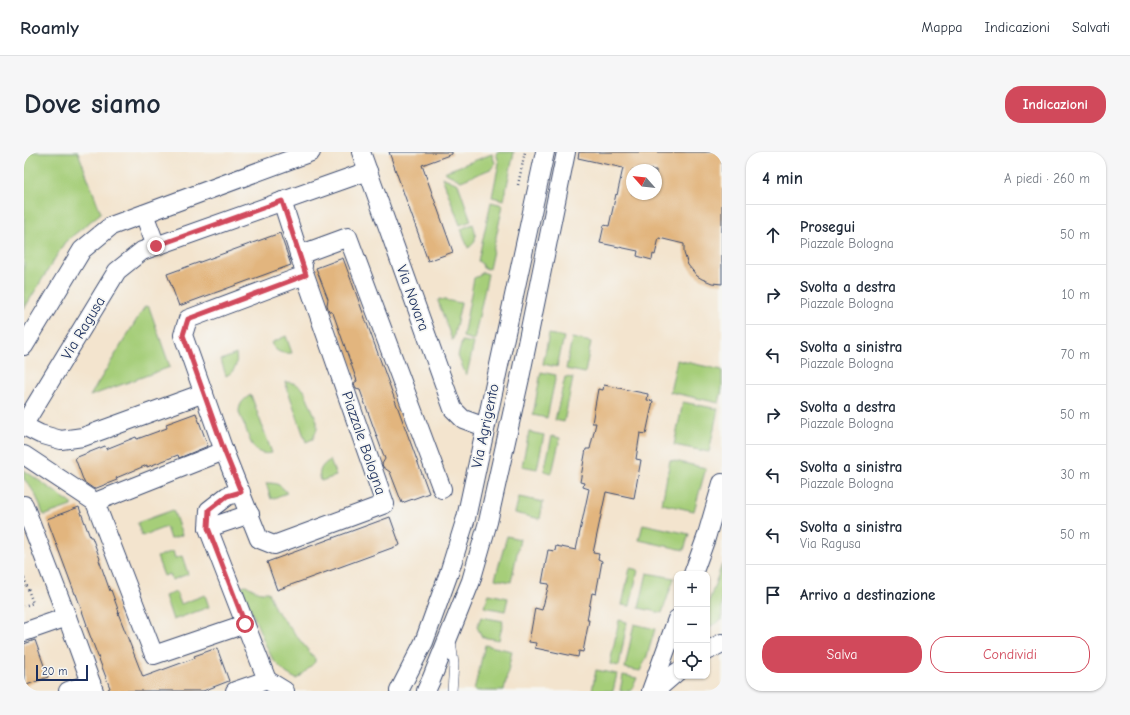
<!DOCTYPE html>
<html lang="it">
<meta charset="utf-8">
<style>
body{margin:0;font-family:"Comic Neue",sans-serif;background:#f6f6f7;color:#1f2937}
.controls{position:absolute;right:12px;bottom:12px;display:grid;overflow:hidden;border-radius:8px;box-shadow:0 1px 3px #0004}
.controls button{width:36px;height:36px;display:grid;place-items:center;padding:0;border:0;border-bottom:1px solid #e0e1e3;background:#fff;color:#1f2937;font:20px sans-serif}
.compass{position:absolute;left:602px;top:12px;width:36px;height:36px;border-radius:50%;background:#fff;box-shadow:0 1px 3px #0004;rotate:297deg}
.scale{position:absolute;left:12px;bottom:10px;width:52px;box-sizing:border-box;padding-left:4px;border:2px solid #1b2f5e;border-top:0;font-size:11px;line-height:14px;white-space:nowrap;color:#1b2f5e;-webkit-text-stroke:3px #f6f6f2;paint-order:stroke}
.stop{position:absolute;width:12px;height:12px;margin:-9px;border:3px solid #d1495b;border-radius:50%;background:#fff}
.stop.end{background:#d1495b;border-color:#fff;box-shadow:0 1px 4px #0008}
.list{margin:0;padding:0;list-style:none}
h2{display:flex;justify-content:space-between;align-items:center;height:52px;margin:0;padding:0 16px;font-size:17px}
h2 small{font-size:13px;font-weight:400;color:#747a83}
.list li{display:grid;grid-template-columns:26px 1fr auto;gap:12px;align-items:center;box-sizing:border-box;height:60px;padding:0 16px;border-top:1px solid #e0e1e3}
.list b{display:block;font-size:15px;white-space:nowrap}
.list p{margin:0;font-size:13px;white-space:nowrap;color:#747a83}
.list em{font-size:13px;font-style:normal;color:#747a83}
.actions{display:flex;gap:8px;padding:12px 16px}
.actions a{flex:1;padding:9px 0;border:1px solid #d1495b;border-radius:16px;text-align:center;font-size:14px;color:#d1495b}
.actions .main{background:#d1495b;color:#fff}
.icon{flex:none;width:22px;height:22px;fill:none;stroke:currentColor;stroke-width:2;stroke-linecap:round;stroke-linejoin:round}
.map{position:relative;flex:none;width:698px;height:539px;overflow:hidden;border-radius:16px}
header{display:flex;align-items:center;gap:24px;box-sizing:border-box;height:56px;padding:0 20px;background:#fff;border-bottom:1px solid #e0e1e3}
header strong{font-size:19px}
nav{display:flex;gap:22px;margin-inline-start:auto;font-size:14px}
.intro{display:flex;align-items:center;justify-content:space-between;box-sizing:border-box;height:96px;padding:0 24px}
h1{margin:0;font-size:28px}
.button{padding:10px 18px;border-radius:16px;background:#d1495b;color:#fff;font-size:14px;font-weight:700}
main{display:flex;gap:24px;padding:0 24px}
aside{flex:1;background:#fff;border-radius:16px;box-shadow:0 1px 3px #0004}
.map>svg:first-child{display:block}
.green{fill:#a6ce79;stroke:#607e6c}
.building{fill:#e2b57e;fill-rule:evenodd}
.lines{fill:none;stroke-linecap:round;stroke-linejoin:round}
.lane-casing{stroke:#3b4a6f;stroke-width:10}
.street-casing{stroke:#3b4a6f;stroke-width:20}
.path{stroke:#3b4a6f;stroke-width:2.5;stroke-dasharray:1 3;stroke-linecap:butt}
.lane{stroke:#fff;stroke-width:9}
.street{stroke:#fff;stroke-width:18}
.route{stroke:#d1495b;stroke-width:5}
.labels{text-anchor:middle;stroke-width:3.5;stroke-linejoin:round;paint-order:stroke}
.street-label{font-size:15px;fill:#1b2f5e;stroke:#f6f6f2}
</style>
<header>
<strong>Roamly</strong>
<nav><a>Mappa</a><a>Indicazioni</a><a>Salvati</a></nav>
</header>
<div class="intro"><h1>Dove siamo</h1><a class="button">Indicazioni</a></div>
<main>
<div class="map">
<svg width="698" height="539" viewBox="0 0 698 539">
<rect width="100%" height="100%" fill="#f6f6f2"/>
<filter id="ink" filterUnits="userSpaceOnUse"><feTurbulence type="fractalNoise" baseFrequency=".025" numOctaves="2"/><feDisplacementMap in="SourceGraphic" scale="8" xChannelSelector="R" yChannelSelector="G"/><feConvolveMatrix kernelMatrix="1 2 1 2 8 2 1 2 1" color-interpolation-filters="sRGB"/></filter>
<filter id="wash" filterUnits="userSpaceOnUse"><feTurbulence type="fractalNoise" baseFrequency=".012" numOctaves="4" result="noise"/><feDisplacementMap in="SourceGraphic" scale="16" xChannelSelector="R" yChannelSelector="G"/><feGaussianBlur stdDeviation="0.9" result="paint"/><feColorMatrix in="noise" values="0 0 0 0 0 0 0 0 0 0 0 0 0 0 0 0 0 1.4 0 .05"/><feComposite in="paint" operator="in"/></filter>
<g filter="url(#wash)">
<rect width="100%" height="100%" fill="#f3e4ce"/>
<g class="green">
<polygon points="0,0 54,0 77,61 41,90 0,157"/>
<polygon points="474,0 490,0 480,48 468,45 475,11 472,1"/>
<polygon points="468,2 471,11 469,16 437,29 420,20"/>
<polygon points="418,25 434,32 447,69 436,73"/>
<polygon points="467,50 479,53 465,117 459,116 458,112 454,109"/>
<path d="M449,72C452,82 454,90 444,96L437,77Z"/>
<polygon points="458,120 464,122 450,188 439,185 450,126 455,124"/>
<polygon points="415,147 437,151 429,188 428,188 414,149"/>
<polygon points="121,154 125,155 146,215 66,244"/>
<polygon points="525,182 540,185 533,215 519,212"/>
<path d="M262,184L268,201C257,202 252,200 247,191Z"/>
<polygon points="548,186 567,190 561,221 542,217"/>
<polygon points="438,189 450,191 443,222 442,223 434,204"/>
<path d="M212,202C214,213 211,219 202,224L197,208Z"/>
<polygon points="653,208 698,218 698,237 695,251 646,240"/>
<polygon points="517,220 532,223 523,266 509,263"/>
<polygon points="541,225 549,226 540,270 531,268"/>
<path d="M261,230C269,230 274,232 280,238L293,269V277L289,287L282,290Z"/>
<path d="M227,243L248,301C229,305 226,289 221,274C219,270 216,264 215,260C215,251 221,246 227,243Z"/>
<polygon points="659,250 694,257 685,300 650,293"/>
<polygon points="505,280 520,283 513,317 498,314"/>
<polygon points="528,284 536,286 528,321 520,319"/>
<path d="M306,308L312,324L297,329C293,319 298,313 306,308Z"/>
<polygon points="646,308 682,316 670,359 638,352"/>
<path d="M0,318L47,351V354L21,363L19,362C14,347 10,338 0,327Z"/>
<path d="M242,331C253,331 256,332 263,341L247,347Z"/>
<polygon points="495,345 519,350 516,367 491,361"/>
<polygon points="149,358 158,383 146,387 142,375 118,384 113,371"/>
<polygon points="619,372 665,382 660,398 615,388"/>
<polygon points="483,384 496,387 487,430 471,427"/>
<polygon points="149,399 151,406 158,404 164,422 148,428 146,422 140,424 133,405"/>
<polygon points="698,412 698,468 683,476 683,455"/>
<polygon points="606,416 614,418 606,454 598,453"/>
<polygon points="623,421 650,426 638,461 615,456"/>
<path d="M222,433C230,438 235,441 244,440L251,457L291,507V510L276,525L272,527L262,521L249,508L243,496L217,434Z"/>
<polygon points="152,440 157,452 181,443 185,455 149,468 141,444"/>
<polygon points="465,442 484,446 481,459 460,455"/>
<polygon points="457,465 479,469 475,488 458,485 453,475"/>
<polygon points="595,468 603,470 595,514 586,512"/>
<polygon points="610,472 631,477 623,504 616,519 601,516"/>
<polygon points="461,493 488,499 480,539 456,539 450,538"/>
<polygon points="572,518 593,522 589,539 568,539"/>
<polygon points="599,523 613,526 607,539 596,539"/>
</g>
<g id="blocks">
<g class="building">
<polygon points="365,0 428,0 428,2 398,13 429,100 404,109"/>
<path d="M555,0H698V132L688,131L678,127L673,124L664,113L660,101V92L635,86L631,103L629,102L628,108L613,104L614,99L576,91L580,73L585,74L592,42L593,43L599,16L554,6ZM608,18H632V42H608Z"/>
<polygon points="256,81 267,113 155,154 143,122"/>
<polygon points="319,106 405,341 378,351 366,320 359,315 358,312 361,307 336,238 332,237 330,231 333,229 309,161 305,159 303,153 304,147 292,116"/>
<polygon points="580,233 624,242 623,248 629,249 622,282 616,281 612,307 617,308 610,346 582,340 569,401 575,402 574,407 578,409 572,442 568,441 563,468 565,468 559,500 555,499 554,505 511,496 512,491 505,490 511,456 518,458 525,432 518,431 524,398 531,399 532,394 552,398 565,337 559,335 560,331 556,330 562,297 566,297 572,271 568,271 574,237 579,238"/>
<polygon points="172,261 184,294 155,306 154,303 123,315 123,313 92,326 93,328 70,337 60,330 51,306 81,294 82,297 112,285 113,287 143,276 142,272"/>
<polygon points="55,355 66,385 68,385 76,407 75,408 86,439 87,438 95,460 94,461 119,525 171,506 170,504 193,496 205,529 179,539 84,539 84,537 86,536 62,473 63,473 52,442 51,442 23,367"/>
<polygon points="366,365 376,393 253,438 243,410"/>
<polygon points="11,488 24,525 0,534 0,492"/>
</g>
</g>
</g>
<g filter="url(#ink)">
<use href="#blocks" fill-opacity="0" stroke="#3b4a6f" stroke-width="1"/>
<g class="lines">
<g class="lane-casing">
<polyline id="lane" points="427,489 430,512 428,539"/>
</g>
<g class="street-casing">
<g id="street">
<polyline points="337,0 429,257 439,267 461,275"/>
<polyline points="258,49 279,114"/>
<polyline points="120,62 132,94"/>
<polyline points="275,103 324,85 418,337"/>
<polygon points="281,123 361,352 250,393 235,387 200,299 159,183 164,167"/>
<polyline points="0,194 58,98 87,74 287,0"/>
<polyline points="0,272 93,119 118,99 344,19"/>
<polyline points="0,274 16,282 37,288 59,285 180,241"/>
<polyline points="200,299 71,350 130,503 221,472"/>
<polyline points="0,303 71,350"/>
<polyline points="217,340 203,344 185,358 184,376 243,528"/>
<polyline points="0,353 43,465 70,539"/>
<polyline points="184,376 226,362"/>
<polyline points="669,422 682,386 698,331"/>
<polyline points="0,480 43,465"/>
<polyline points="683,499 698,491"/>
<polyline points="44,539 67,531"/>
<polyline points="211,539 243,528 261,539"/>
<polyline points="375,539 400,490 425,421 442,366 521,0"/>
<polyline points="402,539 407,528 447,429 464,370 496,226 542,0"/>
<polyline points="627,539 653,467"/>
<polyline points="631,539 653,520"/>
</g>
</g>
<g class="path">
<polyline points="494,33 501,0"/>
<polyline points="0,426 9,451 0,454"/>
</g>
<use href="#lane" class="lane"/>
<use href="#street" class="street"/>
</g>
</g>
<g class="lines" filter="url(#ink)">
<polyline class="route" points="132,94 258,49 282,123 164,167 159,183 200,298 217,340 203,344 185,358 184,376 221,472"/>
</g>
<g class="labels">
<g class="street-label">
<text transform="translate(389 146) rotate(70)" y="5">Via Novara</text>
<text transform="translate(59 176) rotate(-59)" y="5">Via Ragusa</text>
<text transform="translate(461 274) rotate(-78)" y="5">Via Agrigento</text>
<text transform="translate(340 291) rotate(71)" y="5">Piazzale Bologna</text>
</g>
</g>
</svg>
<div class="controls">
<button>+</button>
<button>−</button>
<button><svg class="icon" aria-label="locate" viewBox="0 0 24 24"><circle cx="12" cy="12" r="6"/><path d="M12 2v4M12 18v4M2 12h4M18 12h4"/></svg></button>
</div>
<svg class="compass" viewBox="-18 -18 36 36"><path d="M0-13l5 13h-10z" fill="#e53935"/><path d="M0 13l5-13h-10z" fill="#747a83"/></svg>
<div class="scale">20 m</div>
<div class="stop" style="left:221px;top:472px"></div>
<div class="stop end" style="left:132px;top:94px"></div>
</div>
<aside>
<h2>4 min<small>A piedi · 260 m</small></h2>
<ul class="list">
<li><svg class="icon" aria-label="ahead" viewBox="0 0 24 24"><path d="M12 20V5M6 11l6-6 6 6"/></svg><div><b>Prosegui</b><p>Piazzale Bologna</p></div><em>50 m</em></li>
<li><svg class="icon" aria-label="right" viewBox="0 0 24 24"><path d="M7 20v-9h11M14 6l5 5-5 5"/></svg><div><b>Svolta a destra</b><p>Piazzale Bologna</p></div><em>10 m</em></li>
<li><svg class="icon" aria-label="left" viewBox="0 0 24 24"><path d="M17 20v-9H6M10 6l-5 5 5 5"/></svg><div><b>Svolta a sinistra</b><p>Piazzale Bologna</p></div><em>70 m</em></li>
<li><svg class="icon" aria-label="right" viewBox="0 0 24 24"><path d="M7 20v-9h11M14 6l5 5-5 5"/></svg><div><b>Svolta a destra</b><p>Piazzale Bologna</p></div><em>50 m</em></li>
<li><svg class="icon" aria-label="left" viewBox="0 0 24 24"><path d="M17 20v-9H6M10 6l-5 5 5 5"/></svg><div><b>Svolta a sinistra</b><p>Piazzale Bologna</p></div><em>30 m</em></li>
<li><svg class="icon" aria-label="left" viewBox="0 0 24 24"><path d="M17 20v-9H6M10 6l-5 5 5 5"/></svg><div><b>Svolta a sinistra</b><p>Via Ragusa</p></div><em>50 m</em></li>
<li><svg class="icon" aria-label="arrive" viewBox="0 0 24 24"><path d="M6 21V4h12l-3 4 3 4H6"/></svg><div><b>Arrivo a destinazione</b></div></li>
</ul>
<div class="actions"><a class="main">Salva</a><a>Condividi</a></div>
</aside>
</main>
